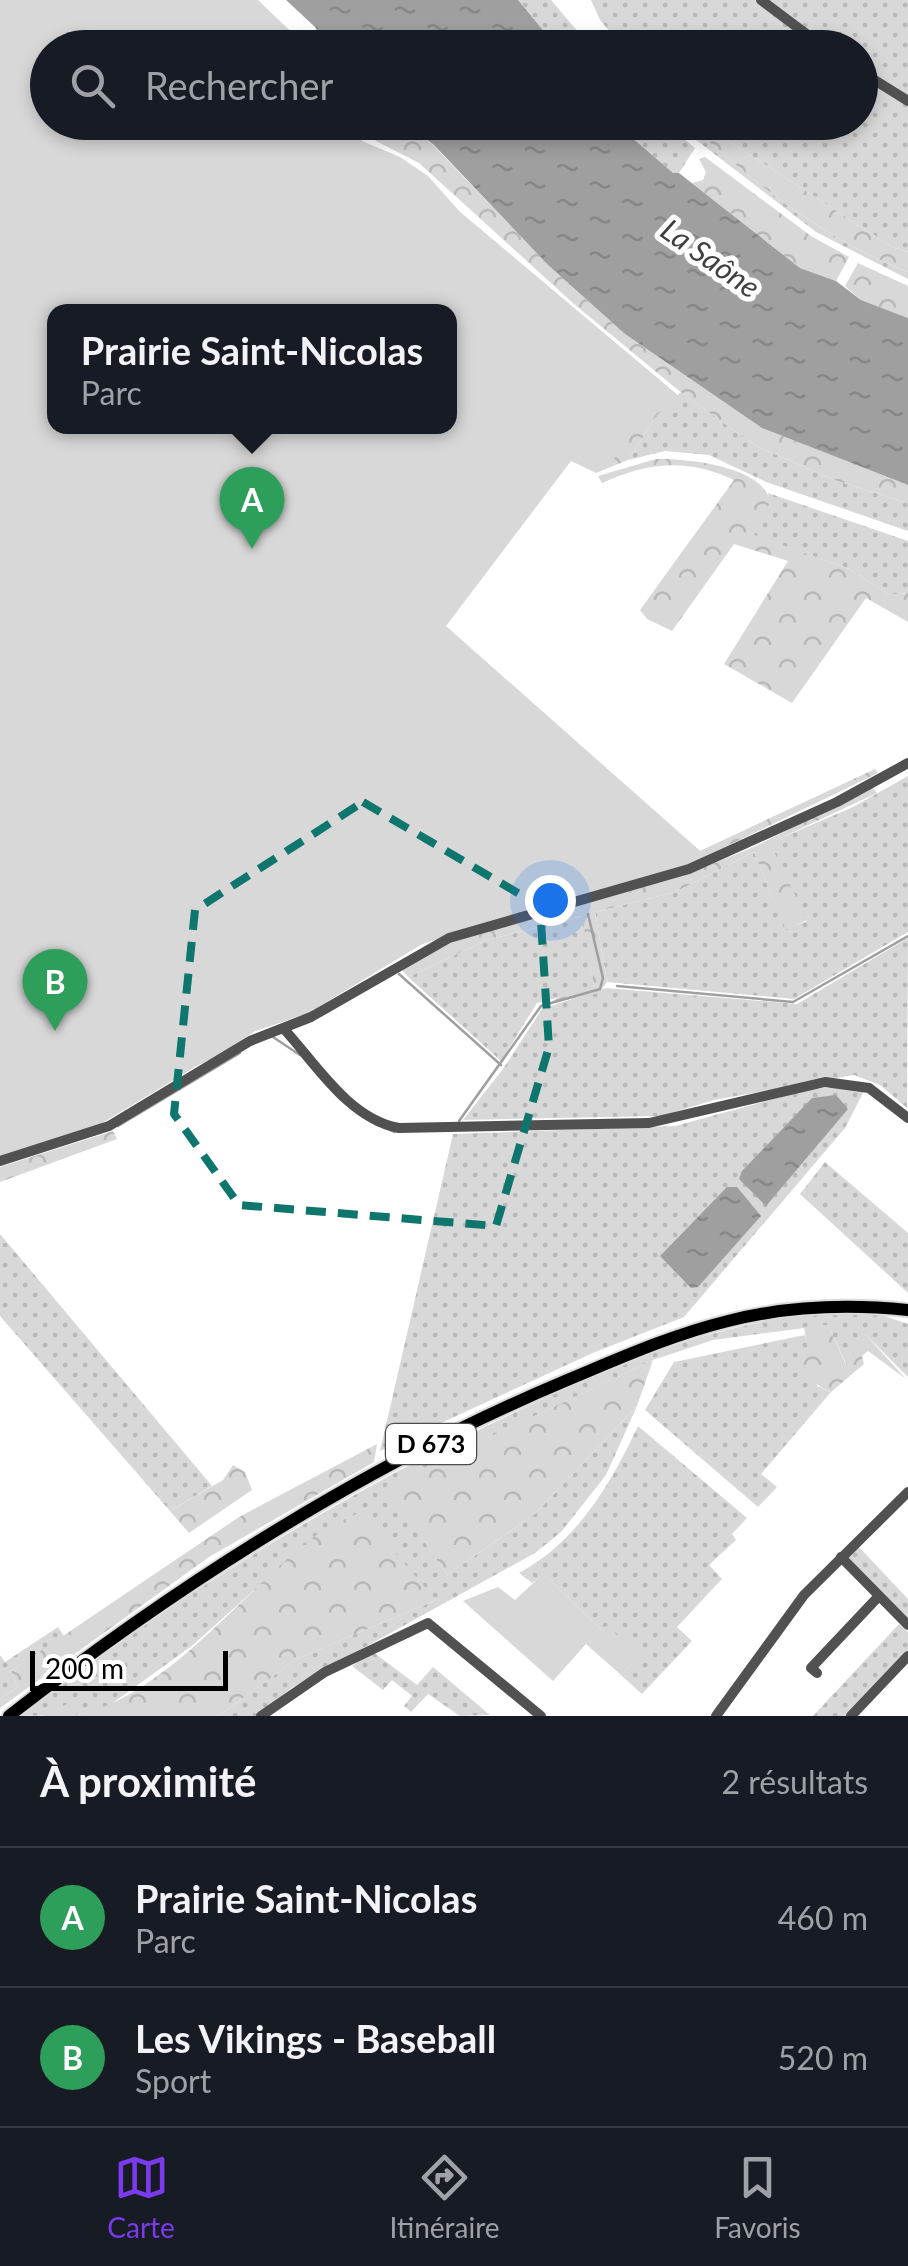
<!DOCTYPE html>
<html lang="fr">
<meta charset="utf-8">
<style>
body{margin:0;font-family:Lato,sans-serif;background:#242831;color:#f1f3f6}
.scale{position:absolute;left:30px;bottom:25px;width:198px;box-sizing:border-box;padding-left:10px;border:5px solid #000;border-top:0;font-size:28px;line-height:35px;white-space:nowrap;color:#000;-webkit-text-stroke:8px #fff;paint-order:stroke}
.you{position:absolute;left:550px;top:900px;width:35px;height:35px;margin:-25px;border:8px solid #fff;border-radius:50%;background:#1a73e8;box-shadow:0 0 0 15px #1a73e833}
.badge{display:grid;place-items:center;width:65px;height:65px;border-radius:50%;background:#7c3aed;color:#fff;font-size:32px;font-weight:700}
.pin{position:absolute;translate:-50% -82px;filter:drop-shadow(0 2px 5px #0008)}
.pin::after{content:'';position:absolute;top:52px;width:35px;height:30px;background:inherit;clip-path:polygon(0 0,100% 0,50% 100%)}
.popup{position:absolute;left:47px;top:304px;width:410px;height:130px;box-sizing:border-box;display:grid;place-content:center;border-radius:20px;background:#171b24;filter:drop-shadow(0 2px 8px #0005);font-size:32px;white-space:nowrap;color:#9ea1a6}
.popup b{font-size:38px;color:#f1f3f6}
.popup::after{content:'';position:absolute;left:50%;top:100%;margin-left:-20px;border:20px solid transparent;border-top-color:#171b24}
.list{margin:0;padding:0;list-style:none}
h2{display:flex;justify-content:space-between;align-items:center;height:130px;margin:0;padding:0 40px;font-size:42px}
h2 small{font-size:32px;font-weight:400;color:#9ea1a6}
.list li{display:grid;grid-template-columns:65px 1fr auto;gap:30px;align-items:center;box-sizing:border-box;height:140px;padding:0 40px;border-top:2px solid #363941}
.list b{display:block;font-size:38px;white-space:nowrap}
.list p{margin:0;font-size:32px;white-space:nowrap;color:#9ea1a6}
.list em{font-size:32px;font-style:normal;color:#9ea1a6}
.icon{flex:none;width:55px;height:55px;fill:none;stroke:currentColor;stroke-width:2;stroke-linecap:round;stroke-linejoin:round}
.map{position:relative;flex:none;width:908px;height:1716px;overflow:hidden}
.search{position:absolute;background:#171b24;box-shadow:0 5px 15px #0003;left:30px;right:30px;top:30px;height:110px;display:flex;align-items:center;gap:25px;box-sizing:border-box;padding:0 35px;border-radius:55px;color:#9ea1a6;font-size:38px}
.sheet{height:410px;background:#171b24}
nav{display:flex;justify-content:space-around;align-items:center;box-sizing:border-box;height:140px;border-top:2px solid #363941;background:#171b24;font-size:28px;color:#9ea1a6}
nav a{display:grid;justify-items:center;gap:5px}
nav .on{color:#7c3aed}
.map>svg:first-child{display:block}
.grass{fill:url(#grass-dots)}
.forest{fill:url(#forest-crowns)}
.green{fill:#d8d8d8;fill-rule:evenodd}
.water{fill:url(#water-ripples)}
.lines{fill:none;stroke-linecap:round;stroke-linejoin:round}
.stream{stroke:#9f9f9f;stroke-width:2.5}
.major-casing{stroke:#dbdbdb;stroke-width:16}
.minor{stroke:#515151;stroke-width:10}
.major{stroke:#000;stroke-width:12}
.marked{fill:none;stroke:#0f766e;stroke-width:8;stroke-dasharray:20 12;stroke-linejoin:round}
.labels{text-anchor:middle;stroke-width:10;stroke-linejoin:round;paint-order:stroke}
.shield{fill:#fff;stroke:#4c4c4c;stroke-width:2.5}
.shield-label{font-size:25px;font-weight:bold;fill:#000}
.water-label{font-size:30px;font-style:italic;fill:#404040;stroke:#fff}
</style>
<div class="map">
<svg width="908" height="1716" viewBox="0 0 908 1716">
<defs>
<pattern id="grass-dots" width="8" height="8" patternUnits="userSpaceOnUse" patternTransform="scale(2.5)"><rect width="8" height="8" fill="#d8d8d8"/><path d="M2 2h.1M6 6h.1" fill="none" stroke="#b8b8b8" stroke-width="1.8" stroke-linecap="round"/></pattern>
<pattern id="forest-crowns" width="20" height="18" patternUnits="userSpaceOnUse" patternTransform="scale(2.5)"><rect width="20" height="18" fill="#d8d8d8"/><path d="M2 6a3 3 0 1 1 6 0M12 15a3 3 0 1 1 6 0" fill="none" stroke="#b8b8b8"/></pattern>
<pattern id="water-ripples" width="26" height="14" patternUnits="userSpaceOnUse" patternTransform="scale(2.5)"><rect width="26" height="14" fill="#9f9f9f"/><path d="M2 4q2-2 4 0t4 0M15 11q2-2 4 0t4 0" fill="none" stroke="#878787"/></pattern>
</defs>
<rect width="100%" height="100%" fill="#fff"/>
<g class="grass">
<polygon points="518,0 551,0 591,47 557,47"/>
<polygon points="591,0 755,0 818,47 623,47 600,20"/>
<polygon points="767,0 908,0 908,96 861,66 860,48 830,47"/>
<polygon points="861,75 908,104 908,252 892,247 701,123 860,122"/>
<polygon points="615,123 665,123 695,148 679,173 673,173"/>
<path d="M674,123H688C751,181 827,241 908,272V279L816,232Z"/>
<polygon points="681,392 756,446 834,480 908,503 908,531 766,482 709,455 665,451 628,460 657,415"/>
<polygon points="768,493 908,541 908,593 890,595 849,569 753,535 769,502"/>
<polygon points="908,776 908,932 794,999 607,982 595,912 675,892 754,852 786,929 807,921 769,843 853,807"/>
<polygon points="583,916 594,985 590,990 537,1003 501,1061 408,977 487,940"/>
<polygon points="908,938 907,1108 880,1085 854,1075 714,1100 661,1116 463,1120 503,1069 542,1009 606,988 797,1004"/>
<polygon points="839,1087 864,1091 845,1128 684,1317 595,1352 380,1451 453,1134 675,1126 811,1089"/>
<polygon points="825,1162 908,1233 908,1293 800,1194"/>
<polygon points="0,1234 212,1486 170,1511 0,1316"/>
<path d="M822,1313L879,1314L908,1324V1377L866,1335L847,1366L828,1325L713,1340L653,1360L387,1486L447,1575L535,1514L637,1406L606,1475L561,1532L535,1553L293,1687L256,1716H218L297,1659L436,1600L313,1537L193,1645L103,1710L77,1715L20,1716C171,1600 328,1502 499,1420C603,1369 706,1324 822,1313Z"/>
<polygon points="805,1335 817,1386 831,1392 761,1474 777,1487 758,1507 645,1410 674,1362"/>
<path d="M638,1426L747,1518L732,1534L736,1540L709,1565L722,1579L677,1627L692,1641L642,1694L621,1675L641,1655L601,1629L544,1575L532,1583L519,1573C578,1541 610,1485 638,1426Z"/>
<polygon points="858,1546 908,1599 908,1618 848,1557"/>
<polygon points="899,1624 908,1632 908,1651 846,1716 813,1716"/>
<polygon points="58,1627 64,1636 11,1671 18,1687 0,1699 0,1655 5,1662"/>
<polygon points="373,1652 417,1685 433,1667 490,1715 460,1716 428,1694 411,1712 404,1706 412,1696 392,1680 383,1690 352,1666"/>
</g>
<g class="forest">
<polygon points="361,123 406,123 433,145 548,265 625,334 762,428 908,485 908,503 834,480 756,446 678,390 574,304 419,163 376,141"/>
<path d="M688,123H701L892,247L908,252V272C827,241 751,181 688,123Z"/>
<polygon points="705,157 811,236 849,257 836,281 800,268 692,183 703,180 706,172 699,159"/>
<polygon points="419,171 460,212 679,396 657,415 628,460 596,473 607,452 556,314"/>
<polygon points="858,263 908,286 908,318 861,300 845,286"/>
<path d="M656,459C685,458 765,466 770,502L754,535L849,569L890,595L908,593V622L866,598L792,703L724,664L788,561L734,544L672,631L647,619L640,610L734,480C688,458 648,462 602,483L598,476Z"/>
<polygon points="875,769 878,773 686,866 422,944 308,1013 255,1031 218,1056 151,1087 427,932 689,856"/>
<polygon points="872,787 877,793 770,843 807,920 786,930 754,852 675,892 595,912 607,982 599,993 538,1006 594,985 582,916 487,940 408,977 402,970 449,942 683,876 756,846"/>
<polygon points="113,1131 117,1139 0,1182 0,1167"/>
<path d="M828,1325L846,1365L866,1335L906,1379L868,1351L862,1356L864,1364L831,1392C816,1386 805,1376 801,1360L808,1351L804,1327Z"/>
<polygon points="653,1360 637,1406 535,1514 447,1575 386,1486"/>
<polygon points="377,1444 374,1462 209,1557 0,1708 0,1699 18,1687 11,1671 239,1517"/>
<polygon points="233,1465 245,1472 252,1490 189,1533 170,1511 223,1480"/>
<path d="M360,1512L436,1600L297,1659L218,1716H42L69,1703L77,1715C163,1698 244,1591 312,1538C326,1528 344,1520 360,1512Z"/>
</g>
<g class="green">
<path d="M0,0H258L307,47L48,48V122L353,123L362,141L400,157L428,176L460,212L660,381L614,459L596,473L571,461L446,626L707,857L646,879L519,912L422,944L308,1013L255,1031L99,1125L0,1157ZM54,312H450V426H54Z"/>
<polygon points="543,1574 601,1629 606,1626 642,1655 621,1675 586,1644 553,1681 463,1601 498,1587 515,1600"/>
</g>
<g class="water">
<polygon points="286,0 518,0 557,47 328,47 315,27"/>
<polygon points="406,123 615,123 673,173 679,173 800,268 836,281 861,300 908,318 908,485 762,428 625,334 548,265 434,145"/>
<polygon points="836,1095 848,1109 766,1206 739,1179 742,1171 812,1098"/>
<polygon points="727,1187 737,1187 761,1216 698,1287 691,1288 660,1256"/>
</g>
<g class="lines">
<g class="stream">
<polyline points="399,974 501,1065"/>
<polyline points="617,986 793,1002 908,936"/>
<polyline points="273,1037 300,1055"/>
<polyline points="459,1121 541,1006 600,989 603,978 588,914"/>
<polyline points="375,1124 395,1132"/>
<polyline points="118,1126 240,1053"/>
</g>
<g class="major-casing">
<path id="major" d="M9,1716C180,1583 365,1465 565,1381C618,1359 671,1335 728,1321C787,1306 848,1304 908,1310"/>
</g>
<g class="minor">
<polyline points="761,0 825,48"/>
<polyline points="860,71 908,101"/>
<path d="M284,1029C316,1064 349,1119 399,1128L649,1123L825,1082L869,1088L908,1118"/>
<polyline points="0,1161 109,1126 250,1041 311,1017 449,938 689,869 837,802 908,763"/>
<polyline points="841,1557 908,1625"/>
<polyline points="817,1673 811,1668 878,1597"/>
<polyline points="261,1716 325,1672 428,1623 541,1716"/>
<polyline points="716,1716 804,1595 908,1492"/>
<polyline points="851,1716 908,1656"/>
</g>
<use href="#major" class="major"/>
</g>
<path class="marked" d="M363,802L540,906L549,1047L496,1226L239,1205L174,1114L195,910Z"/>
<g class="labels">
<rect class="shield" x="386" y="1424" width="90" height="40" rx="8"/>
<g class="shield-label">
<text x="431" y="1453">D 673</text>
</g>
<g class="water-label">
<text transform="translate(710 259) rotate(35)" y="10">La Saône</text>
</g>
</g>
</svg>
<div class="scale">200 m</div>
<div class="you"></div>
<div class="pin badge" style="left:252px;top:549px;background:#2e9e5b">A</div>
<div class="popup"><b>Prairie Saint-Nicolas</b>Parc</div>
<div class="pin badge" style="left:55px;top:1031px;background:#2e9e5b">B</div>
<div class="search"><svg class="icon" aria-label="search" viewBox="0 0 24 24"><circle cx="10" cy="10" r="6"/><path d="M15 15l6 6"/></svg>Rechercher</div>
</div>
<section class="sheet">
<h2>À proximité<small>2 résultats</small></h2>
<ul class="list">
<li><span class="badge" style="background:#2e9e5b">A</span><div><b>Prairie Saint-Nicolas</b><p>Parc</p></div><em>460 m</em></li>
<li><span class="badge" style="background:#2e9e5b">B</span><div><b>Les Vikings - Baseball</b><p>Sport</p></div><em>520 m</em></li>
</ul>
</section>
<nav>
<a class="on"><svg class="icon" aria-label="map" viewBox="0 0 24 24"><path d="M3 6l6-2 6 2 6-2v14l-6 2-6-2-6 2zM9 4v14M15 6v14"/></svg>Carte</a>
<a><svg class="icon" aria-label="directions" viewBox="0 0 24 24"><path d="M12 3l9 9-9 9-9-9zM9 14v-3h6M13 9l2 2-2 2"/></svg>Itinéraire</a>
<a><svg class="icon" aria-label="saved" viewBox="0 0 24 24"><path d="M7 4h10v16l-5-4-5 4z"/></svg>Favoris</a>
</nav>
